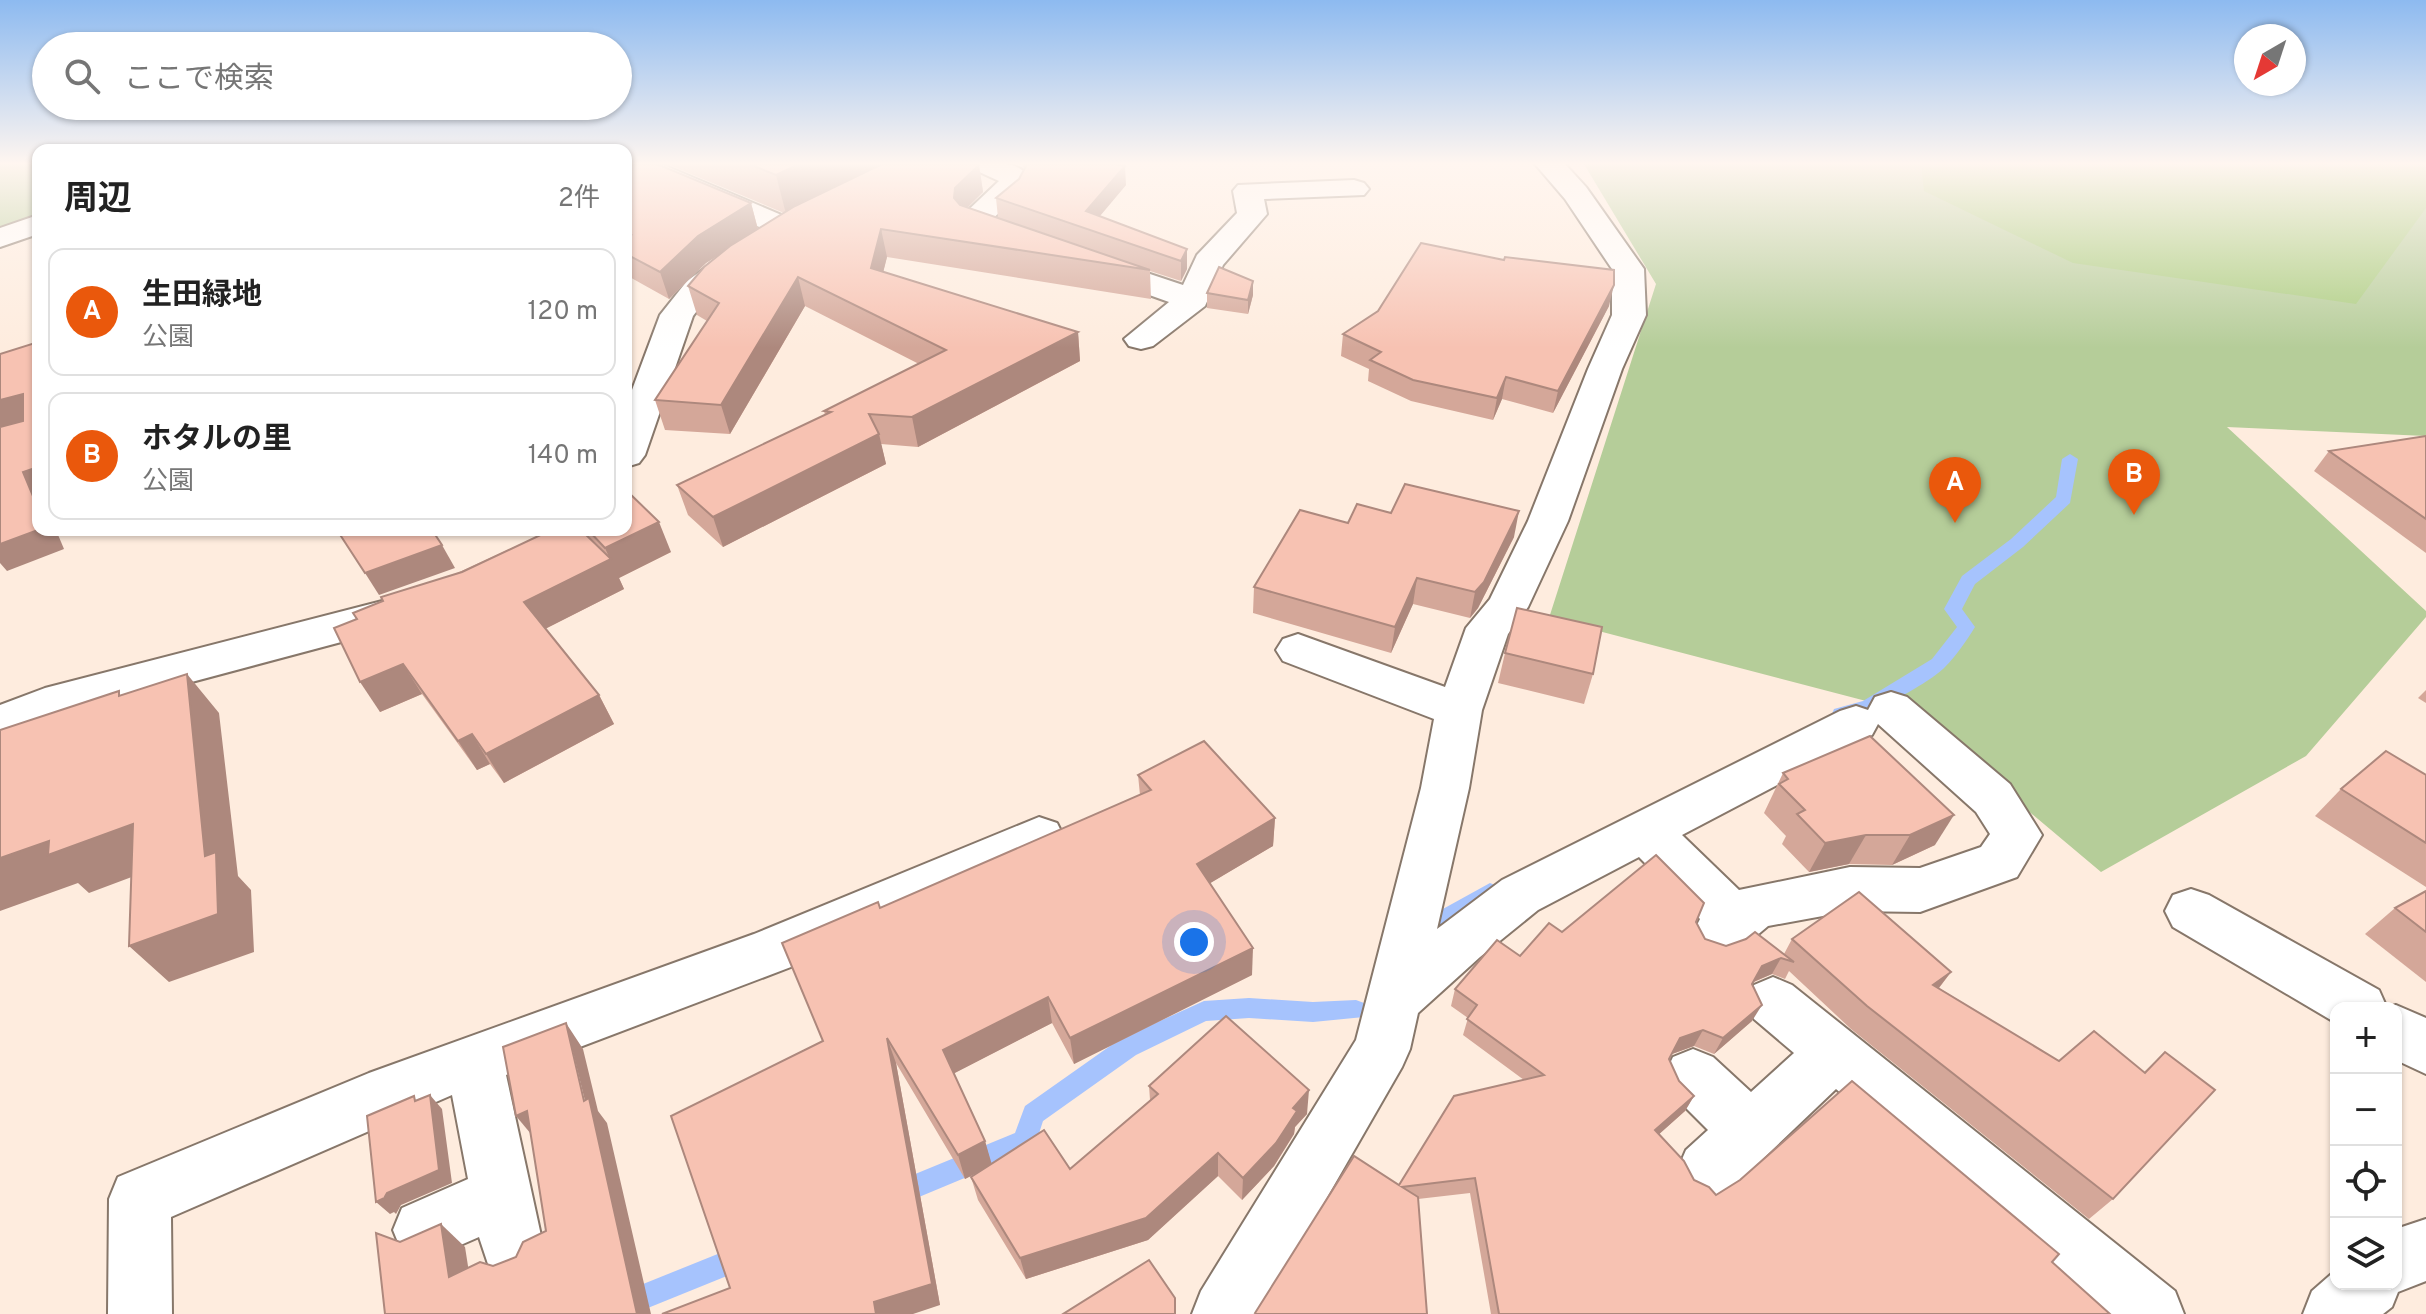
<!DOCTYPE html>
<html lang="ja">
<meta charset="utf-8">
<style>
body{margin:0;font-family:Overpass,"Noto Sans JP",sans-serif;background:#f6f6f6;color:#222}
.controls{position:absolute;right:24px;bottom:24px;display:grid;overflow:hidden;border-radius:16px;box-shadow:0 2px 6px #0004}
.controls button{width:72px;height:72px;display:grid;place-items:center;padding:0;border:0;border-bottom:2px solid #e0e0e0;background:#fff;color:#222;font:40px sans-serif}
.compass{position:absolute;left:2234px;top:24px;width:72px;height:72px;border-radius:50%;background:#fff;box-shadow:0 2px 6px #0004;rotate:219deg}
.you{position:absolute;left:1194px;top:942px;width:28px;height:28px;margin:-20px;border:6px solid #fff;border-radius:50%;background:#1a73e8;box-shadow:0 0 0 12px #1a73e833}
.badge{display:grid;place-items:center;width:52px;height:52px;border-radius:50%;background:#ea580c;color:#fff;font-size:26px;font-weight:700}
.pin{position:absolute;translate:-50% -66px;filter:drop-shadow(0 2px 4px #0008)}
.pin::after{content:'';position:absolute;top:42px;width:28px;height:24px;background:inherit;clip-path:polygon(0 0,100% 0,50% 100%)}
.list{margin:0;padding:0;list-style:none}
h2{display:flex;justify-content:space-between;align-items:center;height:104px;margin:0;padding:0 32px;font-size:34px}
h2 small{font-size:26px;font-weight:400;color:#767676}
.list li{display:grid;grid-template-columns:52px 1fr auto;gap:24px;align-items:center;box-sizing:border-box;height:128px;margin:0 16px 16px;padding:0 16px;border:2px solid #e0e0e0;border-radius:16px}
.list b{display:block;font-size:30px;white-space:nowrap}
.list p{margin:0;font-size:26px;white-space:nowrap;color:#767676}
.list em{font-size:26px;font-style:normal;color:#767676}
.icon{flex:none;width:44px;height:44px;fill:none;stroke:currentColor;stroke-width:2;stroke-linecap:round;stroke-linejoin:round}
.map{position:relative;flex:none;width:2426px;height:1314px;overflow:hidden}
.search{position:absolute;background:#fff;box-shadow:0 2px 6px #0004;left:32px;top:32px;width:600px;height:88px;display:flex;align-items:center;gap:20px;box-sizing:border-box;padding:0 28px;border-radius:44px;color:#767676;font-size:30px}
.panel{position:absolute;background:#fff;box-shadow:0 2px 6px #0004;left:32px;top:144px;width:600px;height:392px;border-radius:16px}
.map>svg:first-child{display:block}
.green{fill:#b5cd99}
.forest{fill:#a9cc7e}
.lines{fill:none;stroke-linecap:round;stroke-linejoin:round}
.stream{fill:#a6c3fd;fill-rule:evenodd}
.minor-casing{stroke:#87776a;stroke-width:4}
.minor{fill:#fff;fill-rule:evenodd}
.wall{fill:#d4a799}
.shaded-wall{fill:#ad887d}
.building{fill:#f7c2b2;stroke:#ad887d;stroke-width:2}
</style>
<div class="map">
<svg width="2426" height="1314" viewBox="0 0 2426 1314">
<rect width="100%" height="100%" fill="#feecde"/>
<g class="green">
<polygon points="0,164 38,164 38,215 0,230"/>
<polygon points="1584,164 2426,164 2426,436 2227,427 2426,611 2426,617 2306,756 2101,872 1912,713 1549,618 1656,284"/>
</g>
<polygon class="forest" points="1921,164 2426,164 2426,208 2356,304 2073,263 1924,191"/>
<g class="lines">
<g class="stream">
<path d="M2070,454L2078,459L2070,503L2023,547L1975,584L1962,609L1975,627C1967,640 1956,656 1945,667C1930,683 1855,725 1834,719L1832,714L1834,709L1863,701L1932,659L1957,627L1944,609L1962,576L2011,539L2056,497L2062,459Z"/>
<polygon points="1490,883 1497,886 1501,892 1497,898 1448,927 1440,930 1432,927 1429,921 1432,915"/>
<polygon points="1249,998 1313,1002 1356,1000 1364,1003 1367,1010 1364,1017 1313,1022 1249,1018 1206,1021 1136,1055 1043,1121 1034,1149 895,1207 886,1204 883,1195 886,1186 1015,1133 1025,1106 1120,1039 1204,1001"/>
<polygon points="745,1243 754,1247 758,1256 754,1265 633,1314 587,1314 591,1305"/>
</g>
<g class="minor-casing">
<g id="minor">
<polygon points="626,164 661,164 798,222 802,228 798,234 787,237 776,234 626,170"/>
<path d="M971,164C990,164 1017,159 1029,177L1019,196L992,219L1031,232L1035,239L1031,246L1020,248L965,230L961,224L962,216L999,181L975,170Z"/>
<path d="M1535,164H1565L1586,187L1644,269L1646,315L1622,369L1568,521L1528,607L1508,634L1482,710L1469,788L1437,929L1502,880L1840,711L1856,706L1868,710L1875,697L1891,692L1907,697L2010,784L2042,835L2017,877L1920,912L1850,911L1768,926L1736,953L1717,960L1698,953L1691,937L1700,919L1639,857L1538,910L1480,957L1418,1013L1410,1049L1402,1067L1260,1314H1192L1201,1291L1356,1040L1421,788L1434,719L1283,661L1276,650L1283,639L1298,634L1445,687L1466,628L1490,599L1528,521L1588,369L1612,315V269L1565,199ZM1878,724L1976,812L1990,834L1981,847L1920,868L1850,867L1739,890L1682,835L1872,735Z"/>
<polygon points="1354,180 1364,183 1369,189 1364,195 1264,199 1267,214 1223,265 1205,306 1153,346 1141,349 1129,346 1124,339 1169,302 1082,271 1077,264 1082,257 1093,255 1183,285 1197,255 1237,213 1233,191 1238,185"/>
<polygon points="38,215 38,234 0,247 0,228"/>
<polygon points="739,249 750,251 755,258 709,295 693,316 645,455 639,463 626,467 626,406 660,315 687,281 728,251"/>
<polygon points="390,599 405,603 411,614 405,625 72,714 0,740 0,705 45,688"/>
<polygon points="1039,817 1057,823 1064,837 1057,851 791,967 506,1075 545,1254 536,1276 514,1285 492,1276 479,1237 424,1261 402,1252 393,1230 402,1208 468,1179 452,1095 171,1217 172,1314 108,1314 109,1199 118,1177 369,1073 754,934"/>
<polygon points="2191,889 2209,895 2379,990 2387,1008 2396,1005 2426,1018 2426,1074 2396,1060 2396,1008 2336,1008 2336,1023 2173,927 2165,911 2173,895"/>
<polygon points="1773,977 1792,985 2175,1291 2184,1314 2102,1314 1836,1089 1728,1192 1707,1201 1686,1192 1677,1171 1686,1150 1708,1130 1673,1095 1664,1076 1673,1057 1693,1049 1713,1057 1751,1092 1794,1053 1754,1019 1746,1002 1754,985"/>
<polygon points="2426,1219 2426,1281 2398,1292 2392,1307 2383,1314 2303,1314 2312,1291 2336,1270 2336,1284 2396,1284 2396,1229"/>
</g>
</g>
<use href="#minor" class="minor"/>
</g>
<g class="wall">
<polygon points="626,164 751,203 758,229 784,213 667,164 978,164 979,165 983,192 967,208 998,218 996,198 1019,179 1024,169 1022,164 1116,164 1126,185 1100,216 1187,249 1187,269 1181,281 1150,271 1151,299 887,257 883,272 1078,332 1080,361 918,447 881,444 886,464 723,547 688,515 677,485 825,415 824,411 919,364 805,306 730,434 665,430 655,400 707,321 697,315 688,286 723,252 706,263 669,299 626,275"/>
<polygon points="1253,281 1253,295 1248,314 1207,308 1207,293"/>
<polygon points="1609,306 1553,413 1502,399 1493,420 1411,401 1368,381 1369,369 1341,356 1343,334 1378,311"/>
<polygon points="2426,436 2426,553 2314,471 2329,451"/>
<polygon points="1391,513 1514,537 1478,608 1470,618 1413,604 1391,653 1253,613 1254,587"/>
<polygon points="551,530 626,530 671,552 619,578 624,589 545,629 599,695 614,724 504,783 490,764 477,770 422,694 380,712 357,619"/>
<polygon points="1505,653 1593,674 1584,704 1498,683"/>
<polygon points="2426,690 2426,703 2418,698"/>
<polygon points="1783,773 1935,845 1892,865 1849,864 1809,872 1782,844 1786,836 1764,813"/>
<polygon points="1138,775 1275,818 1273,846 1210,883 1252,975 1074,1064 1052,1023 954,1073 985,1141 991,1164 1070,1169 1150,1100 1149,1086 1307,1114 1295,1127 1294,1134 1274,1166 1242,1200 1218,1176 1148,1240 1026,1279 978,1200 971,1177 984,1169 965,1179 896,1063 940,1305 730,1288 823,1041 880,908 1140,795"/>
<polygon points="2426,775 2426,887 2315,816 2341,789"/>
<polygon points="2426,891 2426,982 2365,934 2395,908"/>
<polygon points="1696,922 1705,939 1726,946 1784,954 1792,939 1951,972 1939,988 2059,1061 2144,1072 2165,1052 2113,1199 2089,1219 1851,1029 1789,971 1785,979 1772,974 1754,982 1752,984 1752,1021 1714,1054 1694,1046 1672,1054 1669,1059 1679,1081 1694,1096 1685,1111 1659,1134 1694,1180 1716,1195 2052,1262 2110,1314 1491,1314 1470,1193 1418,1199 1427,1314 1255,1314 1255,1313 1399,1185 1524,1080 1463,1035 1468,1018 1451,1006 1455,989 1520,956 1562,932"/>
</g>
<g class="shaded-wall">
<polygon points="799,164 887,164 786,214 776,175"/>
<polygon points="979,165 983,192 959,216 954,198 955,188"/>
<polygon points="1125,166 1126,185 1088,230 1086,211"/>
<polygon points="751,203 758,230 706,263 669,299 660,272 698,236"/>
<polygon points="881,229 887,257 877,297 871,268"/>
<polygon points="1187,249 1187,269 1181,281 1181,261"/>
<polygon points="798,277 805,306 730,434 721,405"/>
<polygon points="1253,281 1253,295 1248,314 1248,300"/>
<polygon points="1614,285 1609,306 1553,413 1558,391"/>
<polygon points="1078,332 1080,361 918,447 912,417"/>
<polygon points="1506,377 1502,399 1493,420 1497,398"/>
<polygon points="23,394 38,417 0,427 0,400"/>
<polygon points="879,434 886,464 723,547 713,517"/>
<polygon points="38,467 38,508 23,472"/>
<polygon points="1519,511 1514,537 1478,608 1470,618 1475,592"/>
<polygon points="659,522 671,552 619,578 624,589 539,632 524,602 610,559 605,548"/>
<polygon points="38,530 56,530 64,549 7,571 0,563 0,544"/>
<polygon points="442,545 455,568 379,595 365,573"/>
<polygon points="1417,578 1413,604 1391,653 1395,627"/>
<polygon points="403,664 422,694 380,712 360,682"/>
<polygon points="187,674 219,713 238,876 251,890 254,952 169,982 129,946 205,856"/>
<polygon points="599,695 614,724 504,783 486,754"/>
<polygon points="472,734 490,764 477,770 458,741"/>
<polygon points="1954,815 1935,845 1892,865 1910,835"/>
<polygon points="1275,818 1273,846 1197,891 1197,864"/>
<polygon points="133,824 169,863 89,893 78,883 0,911 0,858 49,841"/>
<polygon points="1866,835 1849,864 1809,872 1825,843"/>
<polygon points="1253,948 1252,975 1074,1064 1070,1038"/>
<polygon points="1781,958 1772,974 1753,982 1762,966"/>
<polygon points="1951,972 1934,994 1933,985"/>
<polygon points="1048,997 1052,1023 951,1075 943,1050"/>
<polygon points="1762,1005 1752,1021 1714,1054 1723,1038"/>
<polygon points="566,1023 583,1049 598,1111 607,1123 651,1314 637,1314"/>
<polygon points="1703,1030 1694,1046 1672,1054 1680,1038"/>
<polygon points="887,1038 896,1063 940,1305 913,1314 876,1314 874,1302"/>
<polygon points="1309,1090 1307,1114 1295,1127 1294,1134 1274,1166 1242,1200 1243,1178 1293,1108"/>
<polygon points="430,1095 442,1109 452,1183 401,1205 396,1214 394,1212 390,1214 376,1202 387,1193"/>
<polygon points="1694,1096 1685,1111 1647,1145 1655,1130"/>
<polygon points="527,1111 536,1140 516,1116"/>
<polygon points="985,1141 992,1165 965,1179 958,1155"/>
<polygon points="1218,1153 1218,1176 1148,1240 1026,1279 1020,1258"/>
<polygon points="441,1224 465,1247 473,1298 449,1277"/>
</g>
<g class="building">
<polygon points="626,164 657,164 751,203 698,236 660,272 626,254 626,239 631,235 626,233"/>
<polygon points="749,164 799,164 776,175"/>
<polygon points="882,164 978,164 979,165 955,188 954,198 960,205 1150,270 881,229 871,268 1078,332 912,417 869,414 879,434 713,517 677,485 831,412 824,411 946,350 798,277 721,405 655,400 719,303 688,286 704,267 730,246 795,206"/>
<polygon points="1027,164 1116,164 1125,166 1086,211 1187,249 1181,261 996,198 1019,179"/>
<polygon points="1421,243 1504,260 1505,257 1614,270 1614,285 1558,391 1506,377 1497,398 1413,380 1370,360 1381,352 1343,334 1378,311"/>
<polygon points="1219,267 1253,281 1248,300 1207,293"/>
<polygon points="38,342 38,467 23,472 38,508 38,530 0,544 0,427 23,421 23,394 0,400 0,354"/>
<polygon points="2426,436 2426,519 2329,451"/>
<polygon points="1405,484 1519,511 1484,582 1475,592 1417,578 1395,627 1254,587 1300,510 1348,523 1357,504 1391,513"/>
<polygon points="626,490 659,522 605,548 588,530 626,530"/>
<polygon points="337,530 432,530 442,545 365,573"/>
<polygon points="551,530 581,530 611,559 524,602 599,695 486,754 472,734 458,741 403,664 360,682 334,628 357,619 353,613 383,601 381,597 462,572"/>
<polygon points="1517,608 1602,627 1593,674 1505,653"/>
<polygon points="187,674 205,856 216,852 218,914 129,946 133,824 48,855 49,841 0,858 0,730 119,691 119,696"/>
<polygon points="1870,736 1954,815 1910,835 1866,835 1825,843 1797,814 1805,810 1779,784 1788,779 1783,773"/>
<polygon points="1204,741 1275,818 1197,864 1253,948 1070,1038 1048,997 943,1050 985,1141 958,1155 887,1038 932,1284 874,1302 876,1314 662,1314 730,1288 671,1116 823,1041 782,943 878,902 880,908 1151,790 1138,775"/>
<polygon points="2386,751 2426,775 2426,843 2341,789"/>
<polygon points="1656,855 1704,903 1696,922 1705,939 1726,946 1746,939 1755,932 1794,962 1781,958 1762,966 1752,984 1762,1005 1723,1038 1703,1030 1680,1038 1669,1059 1679,1081 1694,1096 1655,1130 1684,1161 1694,1180 1709,1187 1716,1195 1740,1180 1852,1081 2059,1254 2052,1262 2110,1314 1499,1314 1475,1178 1402,1187 1418,1197 1427,1314 1257,1314 1255,1313 1354,1156 1399,1185 1454,1096 1544,1075 1467,1019 1477,1005 1455,989 1497,940 1520,956 1549,923 1562,932"/>
<polygon points="2426,891 2426,932 2395,908"/>
<polygon points="1859,892 1951,972 1933,985 2059,1061 2094,1031 2145,1073 2165,1052 2215,1090 2113,1199 1867,1006 1792,939"/>
<polygon points="1226,1016 1309,1090 1293,1108 1297,1111 1276,1143 1243,1178 1218,1153 1146,1218 1020,1258 971,1177 1044,1130 1070,1169 1158,1094 1149,1086"/>
<polygon points="566,1023 584,1101 589,1098 637,1314 385,1314 376,1233 400,1242 441,1224 449,1277 480,1262 493,1266 516,1257 523,1242 546,1231 527,1111 516,1116 503,1047"/>
<polygon points="430,1095 439,1170 387,1193 382,1202 382,1199 376,1202 367,1116 414,1096 415,1101"/>
<polygon points="1149,1260 1175,1298 1175,1314 1063,1314"/>
</g>
<linearGradient id="sky" x2="0" y2="1"><stop stop-color="#8dbaf0"/><stop offset="0.47" stop-color="#fff6f0"/><stop offset="1" stop-color="#fff6f0" stop-opacity="0"/></linearGradient>
<rect width="2426" height="348" fill="url(#sky)"/>
</svg>
<div class="controls">
<button>+</button>
<button>−</button>
<button><svg class="icon" aria-label="locate" viewBox="0 0 24 24"><circle cx="12" cy="12" r="6"/><path d="M12 2v4M12 18v4M2 12h4M18 12h4"/></svg></button>
<button><svg class="icon" aria-label="layers" viewBox="0 0 24 24"><path d="M12 4l9 5-9 5-9-5zM3 14l9 5 9-5"/></svg></button>
</div>
<svg class="compass" viewBox="-18 -18 36 36"><path d="M0-13l5 13h-10z" fill="#e53935"/><path d="M0 13l5-13h-10z" fill="#767676"/></svg>
<div class="you"></div>
<div class="pin badge" style="left:1955px;top:523px">A</div>
<div class="pin badge" style="left:2134px;top:515px">B</div>
<div class="search"><svg class="icon" aria-label="search" viewBox="0 0 24 24"><circle cx="10" cy="10" r="6"/><path d="M15 15l6 6"/></svg>ここで検索</div>
<section class="panel">
<h2>周辺<small>2件</small></h2>
<ul class="list">
<li><span class="badge">A</span><div><b>生田緑地</b><p>公園</p></div><em>120 m</em></li>
<li><span class="badge">B</span><div><b>ホタルの里</b><p>公園</p></div><em>140 m</em></li>
</ul>
</section>
</div>
